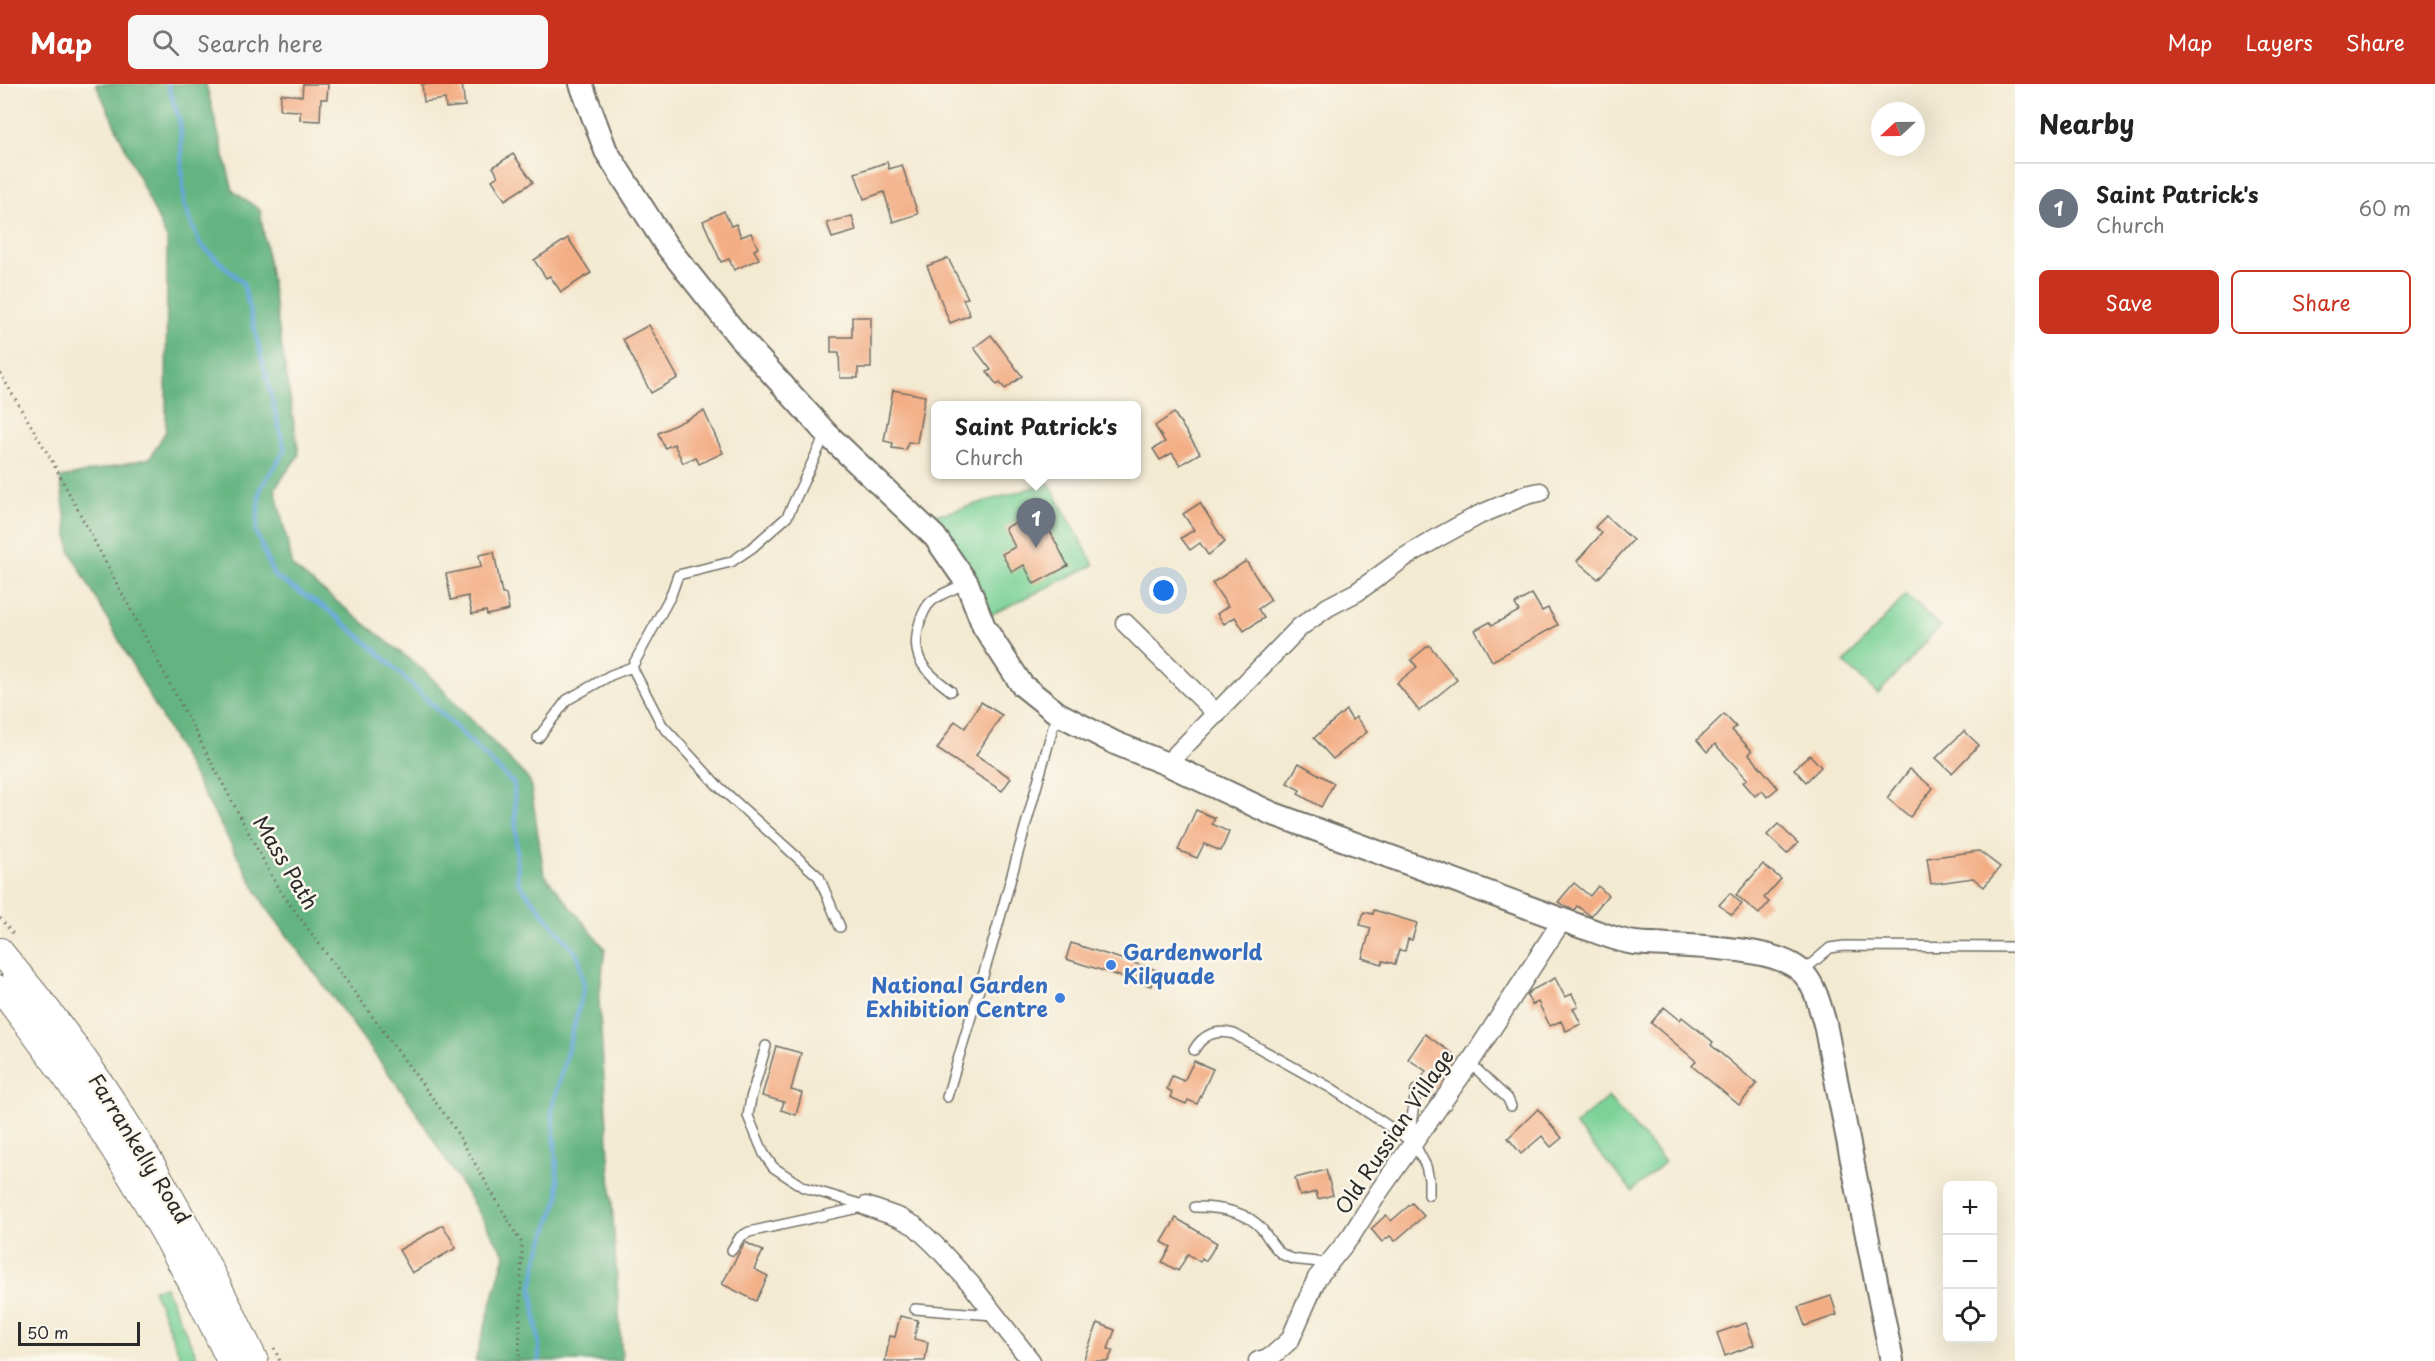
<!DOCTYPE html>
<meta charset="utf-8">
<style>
body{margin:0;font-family:"Playpen Sans",sans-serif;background:#f6f6f6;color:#222}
.controls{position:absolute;right:18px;bottom:18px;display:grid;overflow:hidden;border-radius:9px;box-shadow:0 6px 24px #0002}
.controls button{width:54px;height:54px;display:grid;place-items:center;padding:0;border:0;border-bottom:2px solid #e0e0e0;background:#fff;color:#222;font:30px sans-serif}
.compass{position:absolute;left:1871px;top:18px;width:54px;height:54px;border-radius:50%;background:#fff;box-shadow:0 6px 24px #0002;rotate:248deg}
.scale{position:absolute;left:18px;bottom:15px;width:122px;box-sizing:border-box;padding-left:6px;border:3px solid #2b2b2b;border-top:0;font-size:16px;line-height:21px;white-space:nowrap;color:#2b2b2b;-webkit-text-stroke:4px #fbf7ec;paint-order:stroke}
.you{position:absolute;left:1164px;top:507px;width:21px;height:21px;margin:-15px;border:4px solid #fff;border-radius:50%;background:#1a73e8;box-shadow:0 0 0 9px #1a73e833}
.badge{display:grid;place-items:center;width:39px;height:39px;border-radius:50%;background:#c8321e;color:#fff;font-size:20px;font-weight:700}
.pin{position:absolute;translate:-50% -50px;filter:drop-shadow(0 2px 3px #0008)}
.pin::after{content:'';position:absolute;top:32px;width:21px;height:18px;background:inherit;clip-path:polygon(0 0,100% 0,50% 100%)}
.popup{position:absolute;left:931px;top:317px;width:210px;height:78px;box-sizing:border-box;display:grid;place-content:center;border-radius:9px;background:#fff;filter:drop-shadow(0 2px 4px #0005);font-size:20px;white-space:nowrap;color:#767676}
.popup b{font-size:22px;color:#222}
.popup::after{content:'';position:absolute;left:50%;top:100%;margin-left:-12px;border:12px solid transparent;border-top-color:#fff}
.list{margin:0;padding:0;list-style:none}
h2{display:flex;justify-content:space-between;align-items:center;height:78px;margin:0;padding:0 24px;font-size:26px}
h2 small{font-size:20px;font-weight:400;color:#767676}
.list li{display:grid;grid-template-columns:39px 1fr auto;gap:18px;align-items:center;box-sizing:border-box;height:90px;padding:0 24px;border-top:2px solid #e0e0e0}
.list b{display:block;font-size:22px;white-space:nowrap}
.list p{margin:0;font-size:20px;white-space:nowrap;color:#767676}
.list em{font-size:20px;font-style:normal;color:#767676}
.actions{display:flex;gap:12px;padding:18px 24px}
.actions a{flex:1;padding:14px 0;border:2px solid #c8321e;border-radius:9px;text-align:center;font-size:21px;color:#c8321e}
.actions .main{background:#c8321e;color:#fff}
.icon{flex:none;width:33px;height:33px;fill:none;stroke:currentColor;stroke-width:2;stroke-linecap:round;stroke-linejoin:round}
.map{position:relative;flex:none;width:2015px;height:1277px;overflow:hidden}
header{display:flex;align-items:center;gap:36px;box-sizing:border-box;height:84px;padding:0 30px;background:#c8321e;color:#fff}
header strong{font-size:28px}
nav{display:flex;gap:33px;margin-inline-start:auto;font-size:21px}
.search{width:420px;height:54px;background:#f6f6f6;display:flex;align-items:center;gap:15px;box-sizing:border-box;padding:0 21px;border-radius:9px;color:#767676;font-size:22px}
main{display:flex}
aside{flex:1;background:#fff}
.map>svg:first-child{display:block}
.green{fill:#7bd297;stroke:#537e61;stroke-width:1.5}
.forest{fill:#64b480;stroke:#487056;stroke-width:1.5}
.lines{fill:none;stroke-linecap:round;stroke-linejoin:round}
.stream{stroke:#64a7d9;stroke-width:4.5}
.building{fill:#f3ae85}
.service-casing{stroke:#716e65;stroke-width:12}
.minor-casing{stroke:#716e65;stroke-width:21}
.tertiary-casing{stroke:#716e65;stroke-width:26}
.secondary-casing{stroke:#716e65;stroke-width:28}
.path{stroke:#716e65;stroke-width:3;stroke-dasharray:1.5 4.5;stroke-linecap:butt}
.service{stroke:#fff;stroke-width:9}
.minor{stroke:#fff;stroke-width:18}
.tertiary{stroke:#fff;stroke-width:22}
.secondary{stroke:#fff;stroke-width:26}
.shop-dot{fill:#3f7fe0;stroke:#fbf7ec;stroke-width:2}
.labels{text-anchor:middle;stroke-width:5;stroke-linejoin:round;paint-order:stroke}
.street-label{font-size:21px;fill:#2b2b2b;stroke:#fbf7ec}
.shop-label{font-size:21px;font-weight:bold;fill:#366cbe;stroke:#fbf7ec;text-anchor:start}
</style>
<header>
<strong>Map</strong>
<div class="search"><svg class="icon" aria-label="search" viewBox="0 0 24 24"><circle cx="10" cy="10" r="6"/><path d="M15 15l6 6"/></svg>Search here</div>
<nav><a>Map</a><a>Layers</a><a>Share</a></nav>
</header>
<main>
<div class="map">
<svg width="2015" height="1277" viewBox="0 0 2015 1277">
<rect width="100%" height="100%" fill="#fbf7ec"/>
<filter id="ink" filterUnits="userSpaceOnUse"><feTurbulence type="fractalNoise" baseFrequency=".0167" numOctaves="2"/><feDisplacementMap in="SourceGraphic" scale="12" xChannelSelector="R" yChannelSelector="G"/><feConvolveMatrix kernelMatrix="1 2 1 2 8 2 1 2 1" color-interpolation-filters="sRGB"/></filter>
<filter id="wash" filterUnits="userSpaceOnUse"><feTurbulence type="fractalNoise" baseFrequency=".008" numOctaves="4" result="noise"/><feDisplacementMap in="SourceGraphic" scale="24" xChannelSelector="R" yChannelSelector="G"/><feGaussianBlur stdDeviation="1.35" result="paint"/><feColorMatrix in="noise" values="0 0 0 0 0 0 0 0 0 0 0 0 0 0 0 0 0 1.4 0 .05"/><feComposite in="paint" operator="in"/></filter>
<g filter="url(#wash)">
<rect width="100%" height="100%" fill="#f3ead2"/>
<g class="green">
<polygon points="1049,399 1094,481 990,531 922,433 949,428"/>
<polygon points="1906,511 1940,542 1878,610 1844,579"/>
<polygon points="1608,1013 1665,1078 1632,1107 1575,1041"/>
<polygon points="165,1203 199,1277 182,1277 153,1205"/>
</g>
<polygon class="forest" points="96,0 206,0 233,107 260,126 299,371 275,404 293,483 427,589 530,697 544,790 605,865 599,916 622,1277 475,1277 505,1171 412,1021 264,820 70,467 60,394 150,374 166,347 167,155"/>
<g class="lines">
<polyline class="stream" points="168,0 180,38 184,120 200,160 243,199 285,367 260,405 256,448 274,492 327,525 378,568 514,700 518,798 579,873 584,904 552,1025 559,1112 538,1172 532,1204 539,1260 539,1277"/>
</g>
<g id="blocks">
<g class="building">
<polygon points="303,0 328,0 327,15 321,15 320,37 300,36 300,27 280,26 281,10 302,12"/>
<polygon points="422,0 462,0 465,22 446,24 445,15 424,18"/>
<polygon points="513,70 533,98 505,116 492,96 498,92 493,83"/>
<polygon points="887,78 889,85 902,81 918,130 893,138 884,108 864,115 855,89"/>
<polygon points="724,127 731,142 736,140 741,153 751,149 758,164 754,166 759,175 734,186 729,175 721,178 703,137"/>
<polygon points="852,132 856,147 832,154 827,139"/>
<polygon points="568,154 591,189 561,208 550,192 546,194 534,176"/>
<polygon points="948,174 968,214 963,215 970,231 950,239 927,182"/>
<polygon points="852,233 871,233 871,284 858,284 858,294 840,294 839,269 831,269 831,253 852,253"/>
<polygon points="649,241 678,294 651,309 623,255"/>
<polygon points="991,251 1022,292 1005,305 1000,299 997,301 987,288 991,286 974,264"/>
<polygon points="893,306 925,312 917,359 908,358 906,366 892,364 893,359 884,357"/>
<polygon points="704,327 723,369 699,380 696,373 683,379 674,360 665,364 658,349"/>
<polygon points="1174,329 1200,369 1180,381 1172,369 1160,376 1153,365 1165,358 1155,342"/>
<polygon points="1200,419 1225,458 1208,471 1200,459 1190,466 1181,454 1194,446 1183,430"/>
<polygon points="1039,426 1068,482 1034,500 1024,481 1012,488 1002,470 1015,463 1005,444"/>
<polygon points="1606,432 1633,456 1598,495 1577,477 1602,449 1595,443"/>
<polygon points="494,468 502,510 506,510 509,526 487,531 486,527 472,530 468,512 451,516 446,490 481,483 479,471"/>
<polygon points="1246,477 1271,516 1258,525 1264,534 1244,547 1235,533 1224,540 1217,530 1228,522 1212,499"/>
<polygon points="1532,510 1542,527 1548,524 1558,541 1492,577 1475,546 1490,538 1492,541 1519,527 1515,520"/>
<polygon points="1429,561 1457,596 1419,627 1397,599 1417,583 1411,576"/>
<polygon points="981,618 1002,631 976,671 1011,694 1002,707 937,665 955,637 965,644"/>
<polygon points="1346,626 1352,636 1356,633 1367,648 1333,675 1314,654"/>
<polygon points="1724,630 1736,643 1732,646 1752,667 1749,670 1778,704 1767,713 1762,706 1755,712 1743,698 1747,695 1715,660 1707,668 1697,656"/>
<polygon points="1964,647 1979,661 1952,689 1936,674"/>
<polygon points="1810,671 1821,683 1806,698 1794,685"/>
<polygon points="1299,679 1334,699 1321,723 1298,710 1300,706 1287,699"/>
<polygon points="1910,685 1933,704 1910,733 1887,714"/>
<polygon points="1196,726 1215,734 1212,740 1229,748 1221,767 1204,760 1197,774 1178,766"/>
<polygon points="1778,740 1798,759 1787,770 1767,751"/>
<polygon points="1979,767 2000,783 1984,803 1973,794 1931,800 1927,774"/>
<polygon points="1763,780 1781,795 1764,814 1769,818 1759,830 1736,811"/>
<polygon points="1574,799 1590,812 1598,802 1608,811 1591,832 1577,822 1574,826 1558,818"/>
<polygon points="1730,809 1742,820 1732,831 1719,821"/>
<polygon points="1374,826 1417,839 1412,856 1408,855 1405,867 1399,866 1395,880 1383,877 1382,880 1362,874 1371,844 1360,841 1364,828 1373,830"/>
<polygon points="1071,859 1156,886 1151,902 1066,875"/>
<polygon points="1555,894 1565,913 1572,910 1578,922 1573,924 1581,940 1566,947 1561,937 1550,942 1538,918 1532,921 1527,911 1530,907"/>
<polygon points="1664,923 1680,936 1682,933 1713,958 1711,961 1757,1000 1739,1021 1692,982 1696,977 1651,939"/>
<polygon points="1425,950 1453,970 1450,975 1453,977 1431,1008 1418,999 1426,987 1408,975"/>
<polygon points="776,962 801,969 791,1006 802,1009 796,1031 781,1026 784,1018 762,1012"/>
<polygon points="1194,977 1213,985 1197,1020 1188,1016 1186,1020 1170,1013 1172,1008 1167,1005 1172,992 1184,997"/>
<polygon points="1538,1025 1562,1054 1551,1063 1542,1052 1521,1070 1508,1054"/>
<polygon points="1326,1086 1333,1111 1318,1115 1316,1108 1300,1112 1295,1094"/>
<polygon points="1412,1119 1424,1132 1395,1157 1390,1152 1382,1158 1371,1145 1386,1131 1391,1137"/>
<polygon points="1176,1134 1217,1159 1206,1177 1202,1174 1200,1178 1188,1170 1178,1187 1162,1178 1171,1163 1162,1158"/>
<polygon points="443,1141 456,1164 412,1189 399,1166"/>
<polygon points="745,1158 763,1167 754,1185 768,1192 756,1217 722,1200"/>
<polygon points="1831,1212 1837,1231 1805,1242 1798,1223"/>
<polygon points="900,1232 918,1236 914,1255 928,1258 925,1277 885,1277 890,1252 895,1253"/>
<polygon points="1098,1239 1115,1246 1108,1265 1113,1266 1108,1277 1083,1277"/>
<polygon points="1746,1239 1754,1261 1725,1272 1717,1249"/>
</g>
</g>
</g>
<g filter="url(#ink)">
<use href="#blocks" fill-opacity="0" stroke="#716e65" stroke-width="1.5"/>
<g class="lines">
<g class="service-casing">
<g id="service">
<polyline points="826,349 787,433 753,463 731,478 678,491 671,511 632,583 662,641 717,701 819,793 840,843"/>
<path d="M951,607C925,587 910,575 919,541C921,533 926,521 933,516C942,509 956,504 967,499"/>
<polyline points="538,654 567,616 611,591 632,583"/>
<polyline points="1802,888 1830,864 1844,862 2015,863"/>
<polyline points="766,962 751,1014 748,1032 764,1070 773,1083 803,1103 866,1122"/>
<path d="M1194,966C1203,950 1217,945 1234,950L1331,1004L1414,1059L1426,1082L1429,1095V1111"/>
<polyline points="1470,979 1508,1015 1511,1022"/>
<polyline points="947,1013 994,855 1057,629"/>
<polyline points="1409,1055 1416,1006"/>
<path d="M1195,1123C1218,1123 1245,1126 1261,1144C1268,1152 1273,1164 1282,1170C1296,1180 1313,1174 1327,1181"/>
<polyline points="732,1166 740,1153 749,1148 863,1123"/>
<polyline points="915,1225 993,1231"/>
</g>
</g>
<g class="minor-casing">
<g id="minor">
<polyline points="1125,539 1217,630"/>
<polyline points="1167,680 1300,543 1328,523 1357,508 1405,473 1439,453 1479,431 1526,411 1540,408"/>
<polyline points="866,1122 900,1134 915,1142 935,1161 970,1199 1031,1277"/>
<polyline points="1258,1277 1271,1273 1290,1256 1317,1194 1351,1152 1380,1106 1467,983 1563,835"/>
</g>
</g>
<g class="tertiary-casing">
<path id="tertiary" d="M581,0L606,67L666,161L739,253L826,349L935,453L967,499L984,543L1022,601L1057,629L1115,659L1167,680L1271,729L1582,843C1599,848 1617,857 1635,859C1675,863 1777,859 1804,890C1816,904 1820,923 1825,940L1892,1277"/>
</g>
<g class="secondary-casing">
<g id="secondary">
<path d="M0,867C19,891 39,914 57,938C136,1043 199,1159 255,1277"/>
<path d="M0,905C91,1020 168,1144 230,1277"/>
</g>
</g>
<g class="path">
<polyline points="0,289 52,377 278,804 453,1042 522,1160 519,1277"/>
<polyline points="0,834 14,851"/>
<polyline points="274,1264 280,1277"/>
</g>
<use href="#service" class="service"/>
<use href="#minor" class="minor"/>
<use href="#tertiary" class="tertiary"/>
<use href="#secondary" class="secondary"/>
</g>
</g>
<g class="shop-dot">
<circle cx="1111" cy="881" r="6"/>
<circle cx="1060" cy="914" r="6"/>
</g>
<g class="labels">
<g class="street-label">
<text transform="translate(285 779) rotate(59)" y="7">Mass Path</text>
<text transform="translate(1395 1048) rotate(-56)" y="7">Old Russian Village</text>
<text transform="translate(139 1065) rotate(58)" y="7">Farrankelly Road</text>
</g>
<g class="shop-label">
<text x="1123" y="876">Gardenworld<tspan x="1123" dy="24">Kilquade</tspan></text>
<text x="1048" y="909" text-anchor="end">National Garden<tspan x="1048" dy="24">Exhibition Centre</tspan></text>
</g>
</g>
</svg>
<div class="controls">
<button>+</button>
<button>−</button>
<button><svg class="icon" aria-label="locate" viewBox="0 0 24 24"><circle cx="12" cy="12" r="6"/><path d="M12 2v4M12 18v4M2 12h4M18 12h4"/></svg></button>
</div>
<svg class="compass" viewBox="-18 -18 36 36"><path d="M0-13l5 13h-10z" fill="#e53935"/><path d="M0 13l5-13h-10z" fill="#767676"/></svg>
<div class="scale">50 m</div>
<div class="you"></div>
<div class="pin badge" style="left:1036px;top:464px;background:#6b7280">1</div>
<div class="popup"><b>Saint Patrick's</b>Church</div>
</div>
<aside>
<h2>Nearby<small></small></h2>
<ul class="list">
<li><span class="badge" style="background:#6b7280">1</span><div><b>Saint Patrick's</b><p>Church</p></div><em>60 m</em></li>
</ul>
<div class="actions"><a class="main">Save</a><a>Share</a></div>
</aside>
</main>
